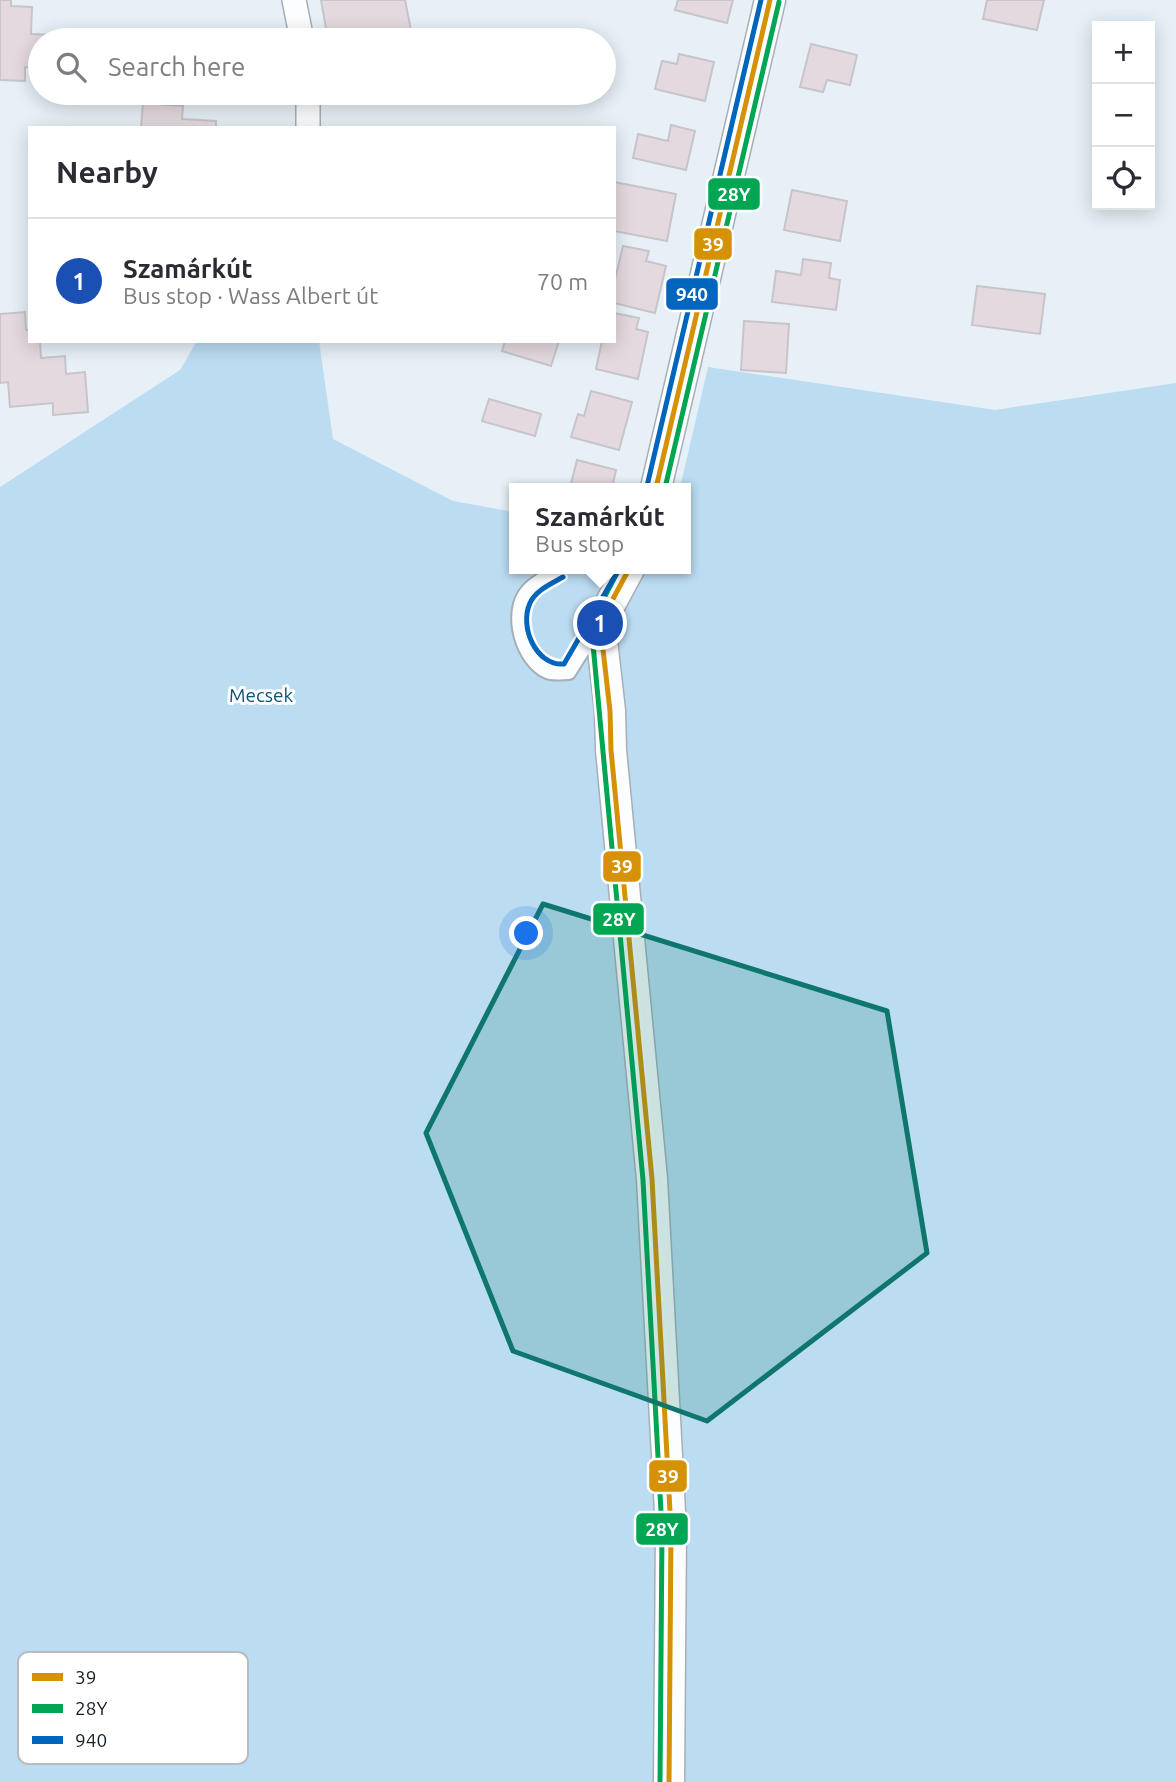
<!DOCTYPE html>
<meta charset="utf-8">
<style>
body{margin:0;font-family:Ubuntu,sans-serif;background:#f2f2f3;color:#2b2b33}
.controls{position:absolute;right:21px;top:21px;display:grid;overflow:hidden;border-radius:0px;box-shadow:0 4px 18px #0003}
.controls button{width:63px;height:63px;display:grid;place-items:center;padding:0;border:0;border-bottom:2px solid #e1e1e2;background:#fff;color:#2b2b33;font:35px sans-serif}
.you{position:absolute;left:527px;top:934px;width:24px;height:24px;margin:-18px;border:5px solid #fff;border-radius:50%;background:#1a73e8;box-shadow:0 0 0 10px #1a73e833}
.badge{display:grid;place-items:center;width:46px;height:46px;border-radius:50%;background:#111827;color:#fff;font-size:23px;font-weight:700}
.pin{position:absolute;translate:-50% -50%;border:4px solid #fff;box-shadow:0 2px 7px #0006}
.popup{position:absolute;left:509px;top:483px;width:182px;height:91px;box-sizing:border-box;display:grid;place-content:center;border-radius:0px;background:#fff;filter:drop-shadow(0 2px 5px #0005);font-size:23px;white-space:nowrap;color:#7c7c81}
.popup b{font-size:26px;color:#2b2b33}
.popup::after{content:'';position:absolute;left:50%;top:100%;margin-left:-14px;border:14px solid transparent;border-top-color:#fff}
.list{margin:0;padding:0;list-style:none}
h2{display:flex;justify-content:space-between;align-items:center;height:91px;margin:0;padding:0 28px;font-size:30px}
h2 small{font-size:23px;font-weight:400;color:#7c7c81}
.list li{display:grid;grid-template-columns:46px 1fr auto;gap:21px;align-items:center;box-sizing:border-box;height:126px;padding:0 28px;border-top:2px solid #e1e1e2}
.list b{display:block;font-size:26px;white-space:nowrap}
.list p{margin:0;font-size:23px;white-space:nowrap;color:#7c7c81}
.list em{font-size:23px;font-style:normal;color:#7c7c81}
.icon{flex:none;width:38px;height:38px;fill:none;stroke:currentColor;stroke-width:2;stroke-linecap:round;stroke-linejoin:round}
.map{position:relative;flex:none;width:1176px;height:1782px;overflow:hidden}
.search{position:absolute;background:#fff;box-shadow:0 4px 18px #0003;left:28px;top:28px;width:588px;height:77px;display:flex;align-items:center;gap:18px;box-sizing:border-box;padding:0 24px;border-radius:38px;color:#7c7c81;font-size:26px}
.panel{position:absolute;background:#fff;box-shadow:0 4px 18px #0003;left:28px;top:126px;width:588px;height:217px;border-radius:0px}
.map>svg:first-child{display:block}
.green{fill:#bcdcf2}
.building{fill:#e5d9e0;stroke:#c7c5c9;stroke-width:2}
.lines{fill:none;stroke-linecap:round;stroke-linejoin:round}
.service-casing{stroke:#a6afb6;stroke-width:16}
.minor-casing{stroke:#a6afb6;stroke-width:26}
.tertiary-casing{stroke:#a6afb6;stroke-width:33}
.service{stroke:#fbfdfe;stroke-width:12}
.minor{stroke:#fbfdfe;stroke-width:23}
.tertiary{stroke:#fbfdfe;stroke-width:30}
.bus-1-casing{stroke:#fff;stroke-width:10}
.bus-2-casing{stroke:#fff;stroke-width:10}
.bus-3-casing{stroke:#fff;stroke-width:10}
.bus-1{stroke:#d59206;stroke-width:5}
.bus-2{stroke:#00a651;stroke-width:5}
.bus-3{stroke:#0065bd;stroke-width:5}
.marked{fill:#0f766e;fill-opacity:0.2;stroke:#0f766e;stroke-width:5;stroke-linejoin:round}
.labels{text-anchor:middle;stroke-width:6;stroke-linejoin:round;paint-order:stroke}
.park-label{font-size:19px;fill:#0a5278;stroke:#fff}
.key{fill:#fff;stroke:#b9bcbe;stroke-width:2}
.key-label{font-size:19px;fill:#161f26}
.line-badge{stroke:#fff;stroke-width:2.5}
.badge-label{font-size:19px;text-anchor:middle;font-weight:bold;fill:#fff}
</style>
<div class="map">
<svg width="1176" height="1782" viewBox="0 0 1176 1782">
<rect width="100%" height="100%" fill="#e7f0f7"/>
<polygon class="green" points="197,341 319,341 333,439 453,501 514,512 514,569 686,569 686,488 680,488 708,367 995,410 1176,383 1176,1782 0,1782 0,487 180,370"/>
<g class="building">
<polygon points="0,0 11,0 11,6 32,7 31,34 53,35 53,40 40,40 40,68 25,67 25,81 0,80"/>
<polygon points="321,0 405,0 413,40 328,40"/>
<polygon points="678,0 733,0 727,23 675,10"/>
<polygon points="987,0 1044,0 1037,30 983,19"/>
<polygon points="811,44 857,55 850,85 827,80 823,92 800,87"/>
<polygon points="679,54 714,62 705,101 655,89 662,61 677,64"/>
<polygon points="143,103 183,106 182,119 216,121 216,128 141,128"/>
<polygon points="671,125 695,131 686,170 633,158 638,134 668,141"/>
<polygon points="614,182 676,194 667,241 614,231"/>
<polygon points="792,190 847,201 840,241 784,230"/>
<polygon points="623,246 649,251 646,261 666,266 655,313 614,303 614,284"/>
<polygon points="803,259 831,263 829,278 840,280 836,310 772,302 776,271 801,275"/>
<polygon points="977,286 1045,294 1040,334 972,325"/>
<polygon points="25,312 26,330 30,330 30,341 40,341 41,358 65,356 66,374 85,372 88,412 53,415 53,403 10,407 8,382 0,383 0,314"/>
<polygon points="614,313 639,318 636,329 648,332 638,379 596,369 602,341 614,341"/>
<polygon points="744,321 789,324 786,373 741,370"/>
<polygon points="505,341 559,341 551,366 502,351"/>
<polygon points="591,391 632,402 619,450 571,437 578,414 584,416"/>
<polygon points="489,399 541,414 535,436 482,421"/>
<polygon points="577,460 616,470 612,488 570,488"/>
</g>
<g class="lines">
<g class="service-casing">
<path id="service" d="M559,569C549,575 534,582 527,591C508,613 522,661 547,672C553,675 562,673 569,673L596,630"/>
</g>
<g class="minor-casing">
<g id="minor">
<polyline points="294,0 302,40"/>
<polyline points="308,128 308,93"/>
</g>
</g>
<g class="tertiary-casing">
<g id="tertiary">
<polyline points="656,488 770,0"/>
<polyline points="629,569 600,623 610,711 611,750 652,1179 671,1530 669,1782"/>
</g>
</g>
<use href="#service" class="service"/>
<use href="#minor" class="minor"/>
<use href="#tertiary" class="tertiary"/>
<g class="bus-1-casing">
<g id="bus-1">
<polyline points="656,488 770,0"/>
<polyline points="629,569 600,623 610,711 611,750 652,1179 671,1530 669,1782"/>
</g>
</g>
<g class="bus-2-casing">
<g id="bus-2">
<polyline points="665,488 779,2"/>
<polyline points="619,569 591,623 643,1180 662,1530 660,1782"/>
</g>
</g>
<g class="bus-3-casing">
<g id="bus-3">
<polyline points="647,486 761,0"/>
<path d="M563,577C551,584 536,590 530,603C519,627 536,666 564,664L619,569"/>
</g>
</g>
<use href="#bus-1" class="bus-1"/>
<use href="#bus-2" class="bus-2"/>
<use href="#bus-3" class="bus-3"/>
</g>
<path class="marked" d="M543,904L887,1011L927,1253L707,1421L513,1351L426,1133Z"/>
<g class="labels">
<g class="park-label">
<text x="261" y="702">Mecsek</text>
</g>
</g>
<rect x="18" y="1652" width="230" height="112" rx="10" class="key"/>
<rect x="32" y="1673" width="31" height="8" fill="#d59206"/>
<rect x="32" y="1704" width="31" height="9" fill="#00a651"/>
<rect x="32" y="1736" width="31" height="8" fill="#0065bd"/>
<g class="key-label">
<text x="75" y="1684">39</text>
<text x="75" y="1715">28Y</text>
<text x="75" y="1747">940</text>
</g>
<g class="line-badge">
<rect x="707" y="177" width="54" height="34" rx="7" fill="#00a651"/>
<rect x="693" y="227" width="40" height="34" rx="7" fill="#d59206"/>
<rect x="665" y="277" width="54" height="34" rx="7" fill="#0065bd"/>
<rect x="602" y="850" width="40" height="33" rx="7" fill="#d59206"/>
<rect x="592" y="902" width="53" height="34" rx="7" fill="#00a651"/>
<rect x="648" y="1459" width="40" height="34" rx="7" fill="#d59206"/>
<rect x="635" y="1512" width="54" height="34" rx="7" fill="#00a651"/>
</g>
<g class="badge-label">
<text x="734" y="201">28Y</text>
<text x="713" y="251">39</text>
<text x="692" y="301">940</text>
<text x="622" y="873">39</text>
<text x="619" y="926">28Y</text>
<text x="668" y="1483">39</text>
<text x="662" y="1536">28Y</text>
</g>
</svg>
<div class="controls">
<button>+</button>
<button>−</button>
<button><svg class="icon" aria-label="locate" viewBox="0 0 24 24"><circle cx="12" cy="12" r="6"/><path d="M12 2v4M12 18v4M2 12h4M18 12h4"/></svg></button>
</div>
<div class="you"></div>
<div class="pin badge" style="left:600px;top:623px;background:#1a4fb4">1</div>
<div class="popup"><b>Szamárkút</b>Bus stop</div>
<div class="search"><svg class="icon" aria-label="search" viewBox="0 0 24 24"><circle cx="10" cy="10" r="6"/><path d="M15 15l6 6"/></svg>Search here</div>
<section class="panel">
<h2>Nearby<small></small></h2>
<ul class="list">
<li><span class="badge" style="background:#1a4fb4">1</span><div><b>Szamárkút</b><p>Bus stop · Wass Albert út</p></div><em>70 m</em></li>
</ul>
</section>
</div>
